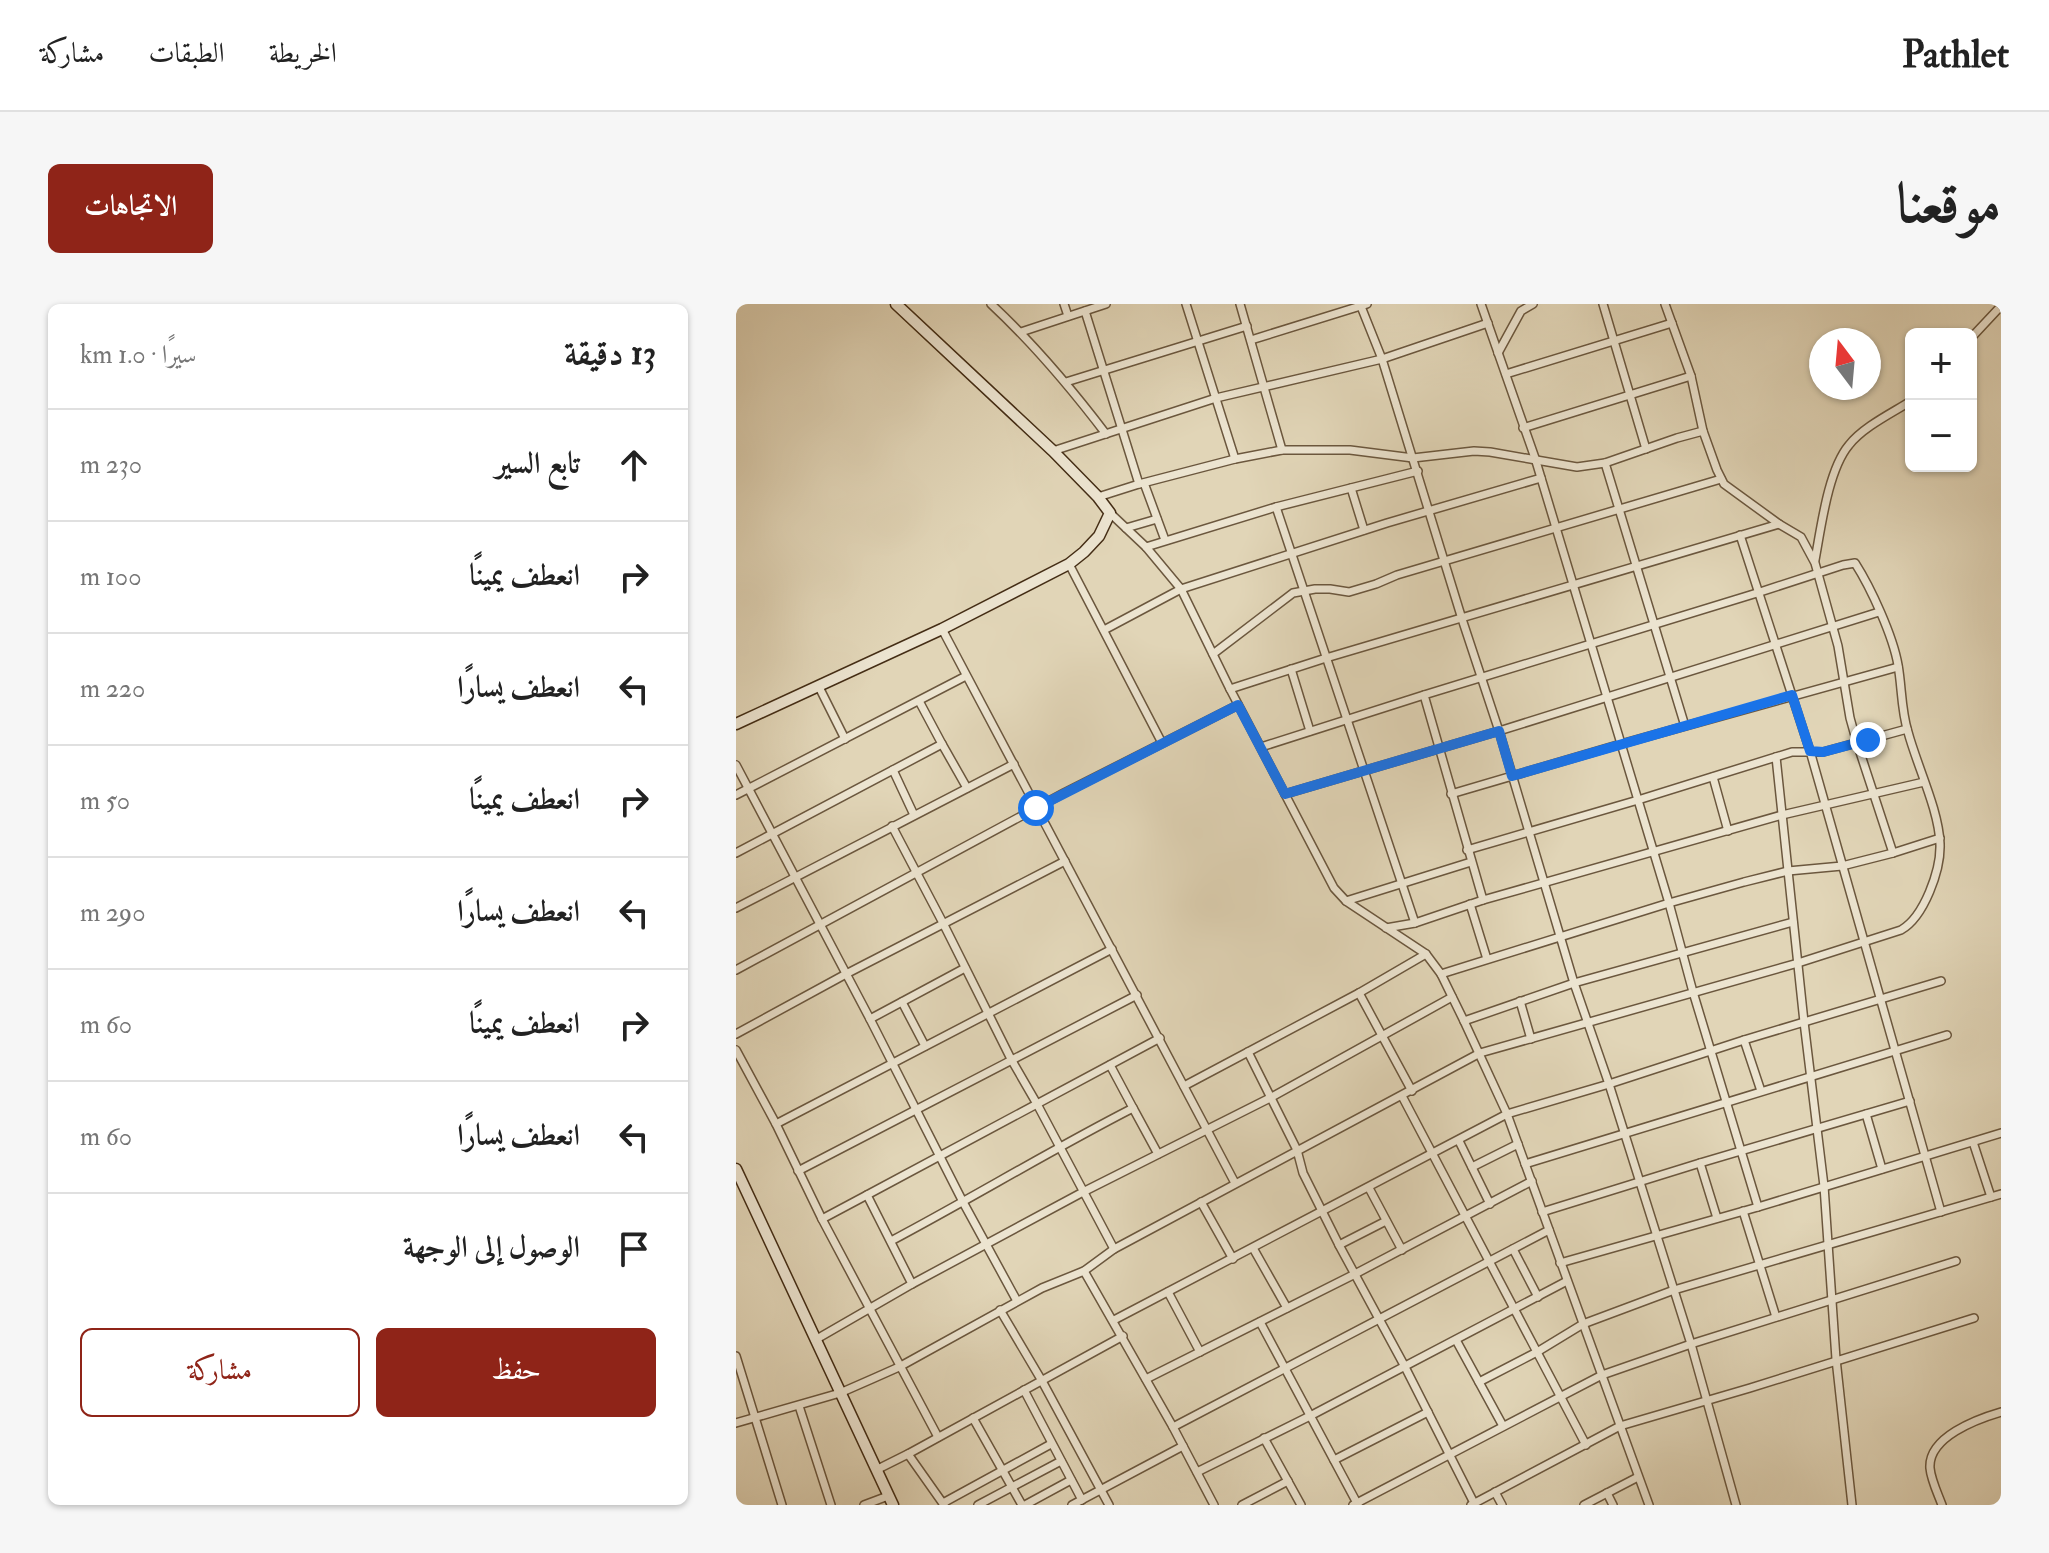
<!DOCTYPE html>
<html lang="ar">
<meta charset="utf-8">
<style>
body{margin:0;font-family:"IM FELL Double Pica",Amiri,serif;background:#f6f6f6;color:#222;direction:rtl}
.controls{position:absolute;right:24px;top:24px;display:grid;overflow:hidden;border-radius:12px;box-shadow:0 2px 6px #0004}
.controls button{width:72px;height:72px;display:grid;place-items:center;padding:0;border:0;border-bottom:2px solid #e0e0e0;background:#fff;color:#222;font:40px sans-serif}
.compass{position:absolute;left:1073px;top:24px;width:72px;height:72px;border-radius:50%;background:#fff;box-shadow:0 2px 6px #0004;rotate:344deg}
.stop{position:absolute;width:24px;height:24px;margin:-18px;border:6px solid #1a73e8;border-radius:50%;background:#fff}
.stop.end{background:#1a73e8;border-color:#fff;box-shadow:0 2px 8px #0008}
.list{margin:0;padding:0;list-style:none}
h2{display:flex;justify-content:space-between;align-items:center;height:104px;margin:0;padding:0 32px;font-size:34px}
h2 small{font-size:26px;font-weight:400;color:#767676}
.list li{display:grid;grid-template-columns:52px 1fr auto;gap:24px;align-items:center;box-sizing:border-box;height:112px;padding:0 32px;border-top:2px solid #e0e0e0}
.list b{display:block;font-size:30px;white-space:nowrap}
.list em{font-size:26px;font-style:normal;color:#767676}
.actions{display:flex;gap:16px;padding:24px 32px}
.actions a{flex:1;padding:18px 0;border:2px solid #8f2418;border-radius:12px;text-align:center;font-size:28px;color:#8f2418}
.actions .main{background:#8f2418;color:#fff}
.icon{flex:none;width:44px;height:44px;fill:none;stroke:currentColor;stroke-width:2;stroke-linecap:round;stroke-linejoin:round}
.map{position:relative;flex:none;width:1265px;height:1201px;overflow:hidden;direction:ltr;border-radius:12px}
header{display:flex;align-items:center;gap:48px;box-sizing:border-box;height:112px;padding:0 40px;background:#fff;border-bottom:2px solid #e0e0e0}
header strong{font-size:38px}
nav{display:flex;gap:44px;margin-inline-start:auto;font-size:28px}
.intro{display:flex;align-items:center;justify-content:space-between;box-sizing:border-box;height:192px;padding:0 48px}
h1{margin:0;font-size:56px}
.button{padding:20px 36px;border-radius:12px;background:#8f2418;color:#fff;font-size:28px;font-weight:700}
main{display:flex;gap:48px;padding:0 48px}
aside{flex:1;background:#fff;border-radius:12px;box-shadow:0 2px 6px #0004}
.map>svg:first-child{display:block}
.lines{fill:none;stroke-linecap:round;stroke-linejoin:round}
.minor-casing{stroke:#6b573e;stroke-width:10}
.secondary-casing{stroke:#442d15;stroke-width:13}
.minor{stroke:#ece4d0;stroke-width:7}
.secondary{stroke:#ece4d0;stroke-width:10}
.route{stroke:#1a73e8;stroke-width:10}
</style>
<header>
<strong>Pathlet</strong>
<nav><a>الخريطة</a><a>الطبقات</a><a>مشاركة</a></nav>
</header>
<div class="intro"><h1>موقعنا</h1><a class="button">الاتجاهات</a></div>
<main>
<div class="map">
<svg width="1265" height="1201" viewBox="0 0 1265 1201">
<rect width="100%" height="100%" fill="#e1d5b7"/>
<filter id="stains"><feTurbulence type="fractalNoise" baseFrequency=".0025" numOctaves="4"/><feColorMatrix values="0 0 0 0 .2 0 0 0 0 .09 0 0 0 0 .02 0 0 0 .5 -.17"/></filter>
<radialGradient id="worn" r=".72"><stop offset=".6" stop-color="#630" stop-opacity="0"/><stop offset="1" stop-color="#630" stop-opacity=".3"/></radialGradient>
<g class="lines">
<g class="minor-casing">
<g id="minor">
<path d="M255,0C298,40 335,84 370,130"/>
<polyline points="328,0 332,12"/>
<polyline points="450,0 499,155"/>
<polyline points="504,0 546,146"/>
<polyline points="624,0 646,55 726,315 763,427 838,679 873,780 955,1040 1000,1201"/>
<polyline points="745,0 799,154 933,599 957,688 1022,903"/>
<polyline points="867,0 910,145"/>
<polyline points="929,0 955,72 967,127"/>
<polyline points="349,7 403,180"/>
<polyline points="285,28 370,0"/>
<polyline points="1235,34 1265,2"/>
<polyline points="515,36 631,0"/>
<polyline points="762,49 785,7 797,0"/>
<polyline points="770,70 936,19"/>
<polyline points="330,78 511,22"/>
<polyline points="787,124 955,72"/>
<polyline points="317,147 480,94 646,55 752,19"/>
<polyline points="869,159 949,422"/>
<polyline points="408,179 429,236"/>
<polyline points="615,184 628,226"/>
<polyline points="362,193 403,180 499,155 546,146 614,146 677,154 738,147 754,148 841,163 869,159 941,134 967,127 981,166 988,180 1043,220 1065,233 1079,259 1102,342 1114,414 1121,439 1157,549"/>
<polyline points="540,203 679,619"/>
<polyline points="374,209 410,243 445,285 494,385 598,584 610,597 690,650 705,670 728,717 771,810 913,1201"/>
<polyline points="390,224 421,215"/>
<polyline points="1004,231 1074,447 1205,908"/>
<polyline points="410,243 540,203 682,167"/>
<path d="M1079,256C1085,224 1092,166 1113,141C1127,123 1156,109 1175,97"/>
<polyline points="333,260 426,439"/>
<polyline points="206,325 499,879"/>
<polyline points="368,326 445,285 651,219 805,174"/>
<polyline points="477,350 557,289 579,285 594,285 613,288 640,280 661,271 985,175"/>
<polyline points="555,365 574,427"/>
<polyline points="83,383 109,435"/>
<polyline points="494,385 590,354 1043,220"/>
<polyline points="206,440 231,484"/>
<polyline points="525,443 688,391"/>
<polyline points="1040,453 1068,718 1088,882 1100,1055 1116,1201"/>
<polyline points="0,461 134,715 227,898 281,997"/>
<polyline points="157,466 178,511"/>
<polyline points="977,473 992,527"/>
<polyline points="549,490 763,427 1143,308"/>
<polyline points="715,490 885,440 1162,363"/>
<polyline points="0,491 230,372"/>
<polyline points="156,522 207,619 275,755 301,800 378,945"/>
<polyline points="731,546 902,496 1056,448 1087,448 1171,425"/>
<polyline points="0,549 206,440 183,397"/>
<polyline points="610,597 735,558"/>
<polyline points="734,600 751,655"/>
<polyline points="0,604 278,460"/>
<polyline points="650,624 679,619 747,596"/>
<polyline points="0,666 328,489 502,401"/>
<polyline points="705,670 933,599 1008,578 1052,567 1106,562 1157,549 1204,534"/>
<polyline points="623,689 676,787"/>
<polyline points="784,697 795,735"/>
<polyline points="166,698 189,742"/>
<polyline points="134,715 229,664"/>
<polyline points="728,717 838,679 1057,618"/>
<polyline points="0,730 110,670 329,557"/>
<polyline points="1008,736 1025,787"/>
<polyline points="0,746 40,820 86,915 202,1133"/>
<polyline points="512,748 561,846 567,869 603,941 668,1061 738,1199"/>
<polyline points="374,761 397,804"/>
<polyline points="448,782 623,689 690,650"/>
<polyline points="666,792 850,1141"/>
<polyline points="1130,810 1146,865"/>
<polyline points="40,820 376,645"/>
<polyline points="723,837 754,900"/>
<polyline points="1237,838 1255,893"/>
<polyline points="964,859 981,914"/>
<polyline points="789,860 1211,731"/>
<polyline points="736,863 782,840"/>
<polyline points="62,867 401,691"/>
<polyline points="633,884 666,946"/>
<polyline points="131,891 424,734"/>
<polyline points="465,898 497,955"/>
<polyline points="1007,907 1040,1013"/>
<polyline points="806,908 964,859 1174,797"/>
<path d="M155,937C236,894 315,846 397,804L422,850"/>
<polyline points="603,941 650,917"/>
<polyline points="517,944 551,1004"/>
<polyline points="777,945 802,993"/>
<polyline points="824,959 1022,903 1265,829"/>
<polyline points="348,967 437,1123 478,1201"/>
<polyline points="176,980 347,888 534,794 716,693"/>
<polyline points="432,988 464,1048"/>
<polyline points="264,1006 306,1077 373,1201"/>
<polyline points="378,1016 771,810 873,780 1008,736 1205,677"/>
<polyline points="524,1018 622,1201"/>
<polyline points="79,1036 176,980 131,891 86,915"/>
<polyline points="720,1036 767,1122"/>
<polyline points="0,1052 46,1201"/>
<polyline points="410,1075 619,970 796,877"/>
<polyline points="743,1078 801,1048 847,1020 938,986 1265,890"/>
<polyline points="288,1086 346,1196"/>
<polyline points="63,1102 95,1201"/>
<polyline points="237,1114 286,1201"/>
<path d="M0,1119L104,1089L136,1075L163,1063L306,984L348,967L378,945L744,749L1062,659L1165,626C1188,613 1205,566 1204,540C1203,506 1181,462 1172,428C1165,406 1166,383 1162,361C1157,332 1135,284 1119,259L1107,261L1021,289L688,391L747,596L1046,511L1188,478"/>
<polyline points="437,1123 813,926"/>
<polyline points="528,1134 565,1201"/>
<polyline points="172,1150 208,1201"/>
<polyline points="598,1156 692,1108"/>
<polyline points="140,1166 172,1150 387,1032"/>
<polyline points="461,1168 574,1112 831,977"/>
<polyline points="759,1188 766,1201"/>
<polyline points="871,1189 877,1201"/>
<polyline points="207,1199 315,1140"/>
<polyline points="128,1201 152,1192"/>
<polyline points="242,1201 325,1157"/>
<polyline points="289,1201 335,1176"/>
<polyline points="336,1201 447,1142"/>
<polyline points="506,1201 552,1177"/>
<polyline points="617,1201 866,1071 955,1040 1220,957"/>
<polyline points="735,1201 884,1122 1014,1084 1238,1014"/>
<polyline points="848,1201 902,1173"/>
<path d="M1206,1201C1202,1190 1195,1176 1194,1164C1192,1133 1241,1115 1265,1108"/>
</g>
</g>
<g class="secondary-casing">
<g id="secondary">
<polyline points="0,420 206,325 333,260 348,248 363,232 374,209 362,193 317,147 160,0"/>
<polyline points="0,865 157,1201"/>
</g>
</g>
<use href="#minor" class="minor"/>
<use href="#secondary" class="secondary"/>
</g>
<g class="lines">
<polyline class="route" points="300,504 502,401 549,490 763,427 776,472 1056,391 1074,447 1087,448 1132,436"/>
</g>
<rect width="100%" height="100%" filter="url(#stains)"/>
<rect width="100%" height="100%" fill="url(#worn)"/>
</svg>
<div class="controls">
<button>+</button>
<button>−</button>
</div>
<svg class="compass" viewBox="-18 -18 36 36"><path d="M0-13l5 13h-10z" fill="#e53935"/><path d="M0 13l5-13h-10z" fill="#767676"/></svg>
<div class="stop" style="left:300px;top:504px"></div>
<div class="stop end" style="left:1132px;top:436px"></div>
</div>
<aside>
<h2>13 دقيقة<small>سيرًا · 1.0 km</small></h2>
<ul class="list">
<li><svg class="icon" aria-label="ahead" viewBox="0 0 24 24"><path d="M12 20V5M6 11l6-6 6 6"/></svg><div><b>تابع السير</b></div><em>230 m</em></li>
<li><svg class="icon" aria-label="right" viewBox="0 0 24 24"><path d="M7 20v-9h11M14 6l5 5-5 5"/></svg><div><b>انعطف يمينًا</b></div><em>100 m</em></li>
<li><svg class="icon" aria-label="left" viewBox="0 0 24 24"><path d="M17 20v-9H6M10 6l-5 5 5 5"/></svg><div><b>انعطف يسارًا</b></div><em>220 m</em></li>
<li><svg class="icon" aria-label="right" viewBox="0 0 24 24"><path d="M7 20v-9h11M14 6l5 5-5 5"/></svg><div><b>انعطف يمينًا</b></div><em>50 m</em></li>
<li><svg class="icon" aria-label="left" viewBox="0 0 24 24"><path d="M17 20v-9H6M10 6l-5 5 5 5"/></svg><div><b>انعطف يسارًا</b></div><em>290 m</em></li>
<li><svg class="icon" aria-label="right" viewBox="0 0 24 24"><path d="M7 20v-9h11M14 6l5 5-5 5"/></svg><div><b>انعطف يمينًا</b></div><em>60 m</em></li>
<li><svg class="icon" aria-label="left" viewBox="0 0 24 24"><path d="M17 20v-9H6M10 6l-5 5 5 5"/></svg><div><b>انعطف يسارًا</b></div><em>60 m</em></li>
<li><svg class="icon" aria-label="arrive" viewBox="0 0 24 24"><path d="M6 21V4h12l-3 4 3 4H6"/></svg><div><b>الوصول إلى الوجهة</b></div></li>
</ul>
<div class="actions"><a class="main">حفظ</a><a>مشاركة</a></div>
</aside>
</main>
